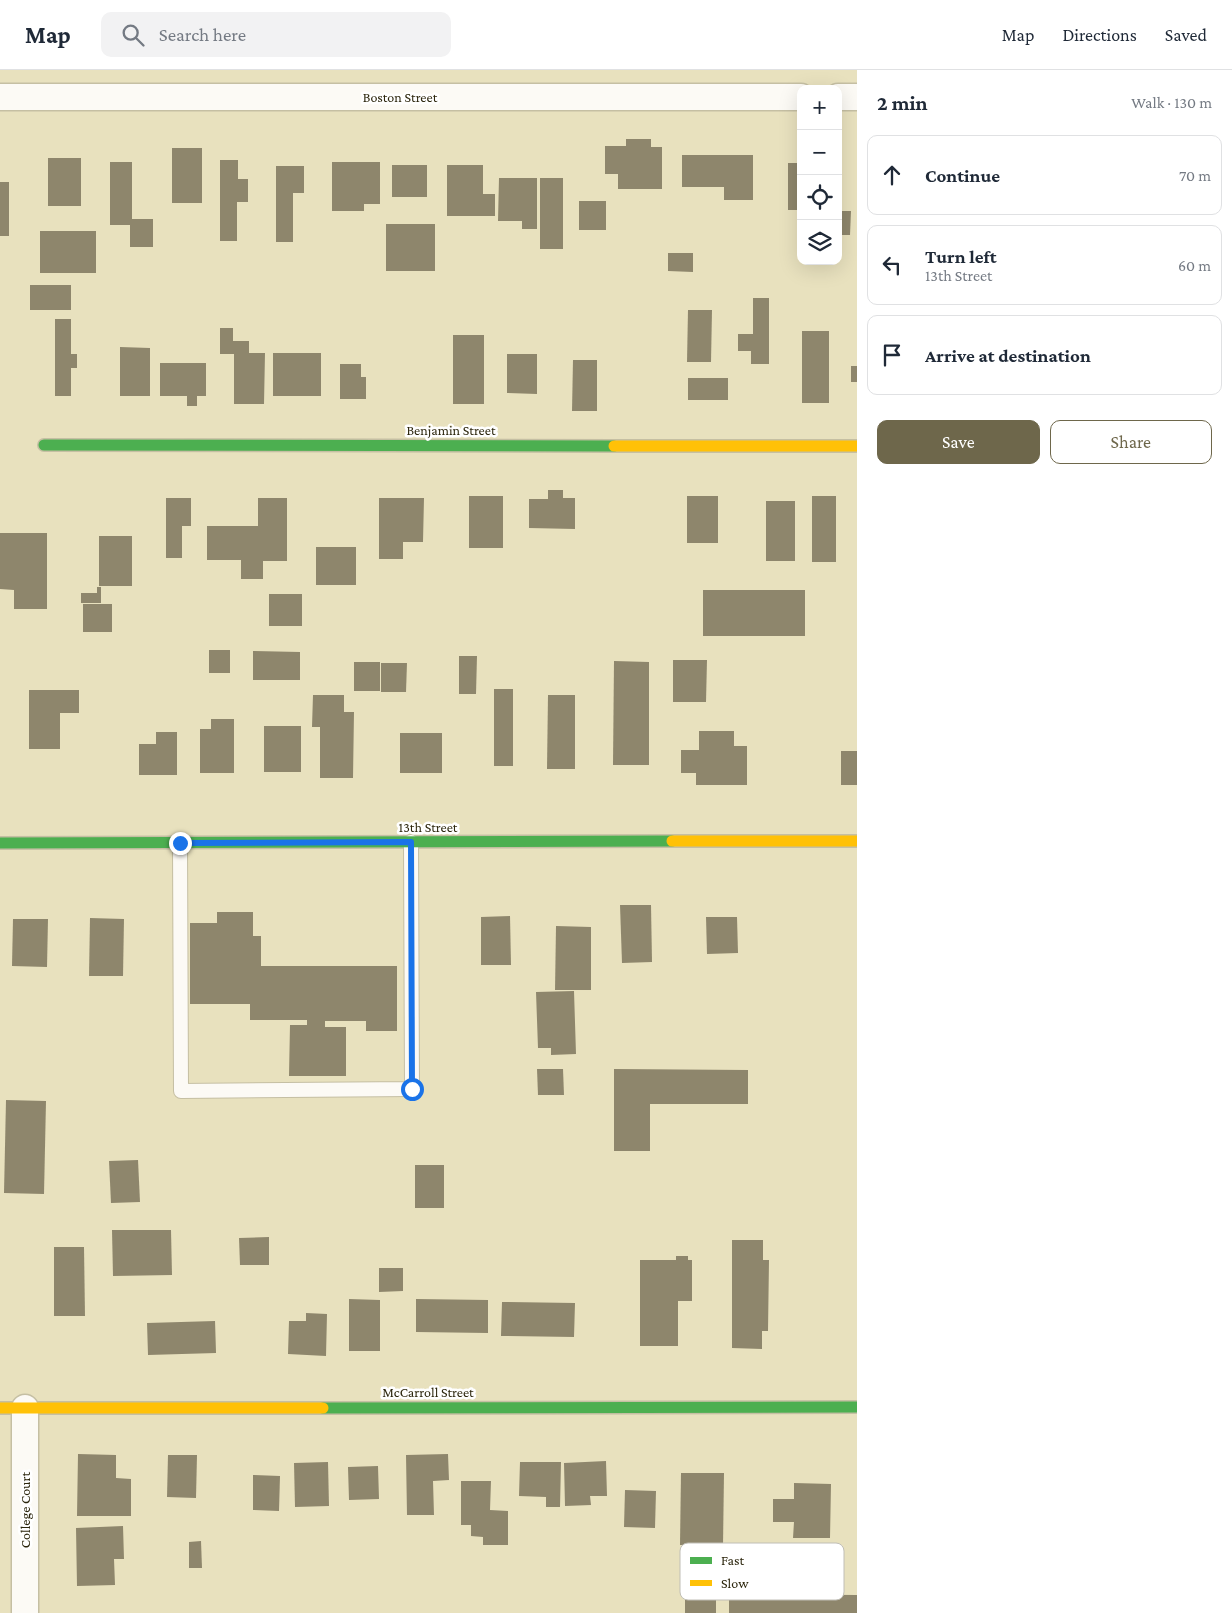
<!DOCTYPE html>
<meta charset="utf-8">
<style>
body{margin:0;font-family:"Crimson Pro",serif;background:#f2f2f3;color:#1f2937}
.controls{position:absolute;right:15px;top:15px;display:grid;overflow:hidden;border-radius:10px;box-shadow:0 5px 20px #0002}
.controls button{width:45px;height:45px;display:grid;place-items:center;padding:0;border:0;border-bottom:1px solid #e0e1e3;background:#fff;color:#1f2937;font:25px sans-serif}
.stop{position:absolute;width:15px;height:15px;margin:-11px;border:4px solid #1a73e8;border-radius:50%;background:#fff}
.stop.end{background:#1a73e8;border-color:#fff;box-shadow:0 1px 5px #0008}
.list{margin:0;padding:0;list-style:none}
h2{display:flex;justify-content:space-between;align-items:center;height:65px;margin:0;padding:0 20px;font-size:21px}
h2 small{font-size:16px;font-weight:400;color:#747a83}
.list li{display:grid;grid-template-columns:32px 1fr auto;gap:15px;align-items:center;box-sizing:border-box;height:80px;margin:0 10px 10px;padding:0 10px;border:1px solid #e0e1e3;border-radius:10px}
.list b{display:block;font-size:19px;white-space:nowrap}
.list p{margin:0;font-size:16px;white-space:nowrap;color:#747a83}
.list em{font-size:16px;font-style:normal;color:#747a83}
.actions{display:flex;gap:10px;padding:15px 20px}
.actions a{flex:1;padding:11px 0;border:1px solid #6e674b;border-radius:10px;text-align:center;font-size:18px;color:#6e674b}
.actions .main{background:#6e674b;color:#fff}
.icon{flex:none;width:28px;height:28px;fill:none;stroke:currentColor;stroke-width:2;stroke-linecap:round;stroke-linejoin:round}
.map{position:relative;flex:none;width:857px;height:1543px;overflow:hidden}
header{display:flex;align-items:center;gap:30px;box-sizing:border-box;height:70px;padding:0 25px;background:#fff;border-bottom:1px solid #e0e1e3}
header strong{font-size:24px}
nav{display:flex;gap:28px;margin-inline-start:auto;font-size:18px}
.search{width:350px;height:45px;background:#f2f2f3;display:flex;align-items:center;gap:12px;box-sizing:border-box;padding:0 18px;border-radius:10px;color:#747a83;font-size:19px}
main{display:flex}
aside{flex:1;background:#fff}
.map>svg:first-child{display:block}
.building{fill:#8e866c}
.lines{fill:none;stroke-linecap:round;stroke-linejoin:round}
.lane-casing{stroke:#c5bfa3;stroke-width:16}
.street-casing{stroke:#c5bfa3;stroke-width:29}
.fast-casing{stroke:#c5bfa3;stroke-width:14}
.slow-casing{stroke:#c5bfa3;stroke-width:14}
.lane{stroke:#fcfaf5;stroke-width:14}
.street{stroke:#fcfaf5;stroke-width:26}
.fast{stroke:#4caf50;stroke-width:11}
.slow{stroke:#ffc107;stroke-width:11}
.route{stroke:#1a73e8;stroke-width:6}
.labels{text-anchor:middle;stroke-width:5;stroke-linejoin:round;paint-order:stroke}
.street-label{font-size:14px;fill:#2c260d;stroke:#fff}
.key{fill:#fff;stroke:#c0beb6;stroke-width:1}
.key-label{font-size:14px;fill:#2c260d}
</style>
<header>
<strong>Map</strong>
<div class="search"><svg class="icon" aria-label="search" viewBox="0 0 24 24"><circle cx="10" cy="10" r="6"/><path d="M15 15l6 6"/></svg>Search here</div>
<nav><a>Map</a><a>Directions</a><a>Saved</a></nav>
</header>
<main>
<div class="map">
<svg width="857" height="1543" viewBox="0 0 857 1543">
<rect width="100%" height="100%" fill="#e8e1be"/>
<g class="building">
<polygon points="626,69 651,69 651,77 662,77 662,119 618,119 618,104 605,104 605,76 626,76"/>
<rect x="172" y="78" width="30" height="55"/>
<polygon points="682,85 753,85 753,130 724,130 724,117 682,117"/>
<rect x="48" y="88" width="33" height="48"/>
<polygon points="220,90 238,90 238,109 248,109 248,132 237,132 237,171 220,171"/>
<polygon points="110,92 132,92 132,149 153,149 153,177 130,177 130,155 110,155"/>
<polygon points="332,92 380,92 380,134 364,134 364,141 332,141"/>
<rect x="788" y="93" width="13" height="47"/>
<rect x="392" y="95" width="35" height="32"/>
<polygon points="447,95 483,95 483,124 495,124 495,146 447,146"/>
<polygon points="276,96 304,96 304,123 293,123 293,172 276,172"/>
<polygon points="499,108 537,108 537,159 522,159 522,151 498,151"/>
<rect x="540" y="108" width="23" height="71"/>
<rect x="0" y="112" width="9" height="54"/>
<rect x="579" y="131" width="27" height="29"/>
<polygon points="838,141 851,141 850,165 838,165"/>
<rect x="386" y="154" width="49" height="47"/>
<rect x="40" y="161" width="56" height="42"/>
<polygon points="668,183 693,183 693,202 668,201"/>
<rect x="30" y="215" width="41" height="25"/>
<polygon points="753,228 769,228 769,294 751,294 751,281 738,281 738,264 753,264"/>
<polygon points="688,240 712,240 711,292 687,292"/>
<polygon points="55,249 71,249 71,284 77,284 77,298 71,298 71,326 55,326"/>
<polygon points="220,258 233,258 233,271 249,271 249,283 265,283 264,334 234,334 234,284 220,284"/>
<rect x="802" y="261" width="27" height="72"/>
<rect x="453" y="265" width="31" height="69"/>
<polygon points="120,277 150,278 150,326 120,326"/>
<rect x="273" y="283" width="48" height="43"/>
<polygon points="507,284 537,284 537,324 507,323"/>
<polygon points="573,290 597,290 597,341 572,341"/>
<polygon points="160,293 206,293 206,326 197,326 197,336 187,336 187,326 160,326"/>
<polygon points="340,294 361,294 361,307 366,307 366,329 340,329"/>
<rect x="851" y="296" width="6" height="16"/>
<rect x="688" y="308" width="40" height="22"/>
<polygon points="548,420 563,420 563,428 575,428 575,459 529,458 529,429 548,429"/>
<rect x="469" y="426" width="34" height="52"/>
<rect x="687" y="426" width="31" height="47"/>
<rect x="812" y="426" width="24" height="66"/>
<polygon points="166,428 191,428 191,456 182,456 182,488 166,488"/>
<polygon points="258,428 287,428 287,491 263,491 263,509 241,509 241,490 207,490 207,456 258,456"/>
<polygon points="379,428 424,428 423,472 403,472 403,489 379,489"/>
<rect x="766" y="431" width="29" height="60"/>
<polygon points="0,463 47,463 47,539 14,539 14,520 0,519"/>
<rect x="99" y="466" width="33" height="50"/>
<rect x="316" y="477" width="40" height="38"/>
<polygon points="97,517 101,517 101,533 81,533 81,523 97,523"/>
<rect x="703" y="520" width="102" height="46"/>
<rect x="269" y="524" width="33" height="32"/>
<rect x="83" y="534" width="29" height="28"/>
<rect x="209" y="580" width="21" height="23"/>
<polygon points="253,581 300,582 300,610 253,610"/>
<polygon points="459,586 477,586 476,624 459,624"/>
<polygon points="673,590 707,590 706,632 673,632"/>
<polygon points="614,591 649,592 649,695 613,695"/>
<rect x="354" y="592" width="26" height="29"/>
<polygon points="381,593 407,593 406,622 381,622"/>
<rect x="494" y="619" width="19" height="77"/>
<polygon points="29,620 79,620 79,643 60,643 60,679 29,679"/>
<polygon points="313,625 344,625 344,642 354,642 353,708 320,708 320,657 312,657"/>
<polygon points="548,625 575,625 575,699 547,699"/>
<polygon points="211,649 234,649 234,703 200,703 200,659 211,659"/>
<rect x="264" y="656" width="37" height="46"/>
<polygon points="699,661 734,661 734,676 747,676 747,715 696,715 696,703 681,703 681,680 699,680"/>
<polygon points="156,662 177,662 177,705 139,705 139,674 156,674"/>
<rect x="400" y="663" width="42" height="40"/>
<rect x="841" y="681" width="16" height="34"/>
<polygon points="620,835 651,835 652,892 622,893"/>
<polygon points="217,842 253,842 253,866 261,866 261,896 397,896 397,961 366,961 366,951 325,951 325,957 346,957 346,1006 289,1006 290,955 307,955 307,950 250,950 250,934 190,934 190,853 217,853"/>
<polygon points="510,846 511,895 481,895 481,847"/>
<polygon points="706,847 737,847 738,883 707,884"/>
<polygon points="90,848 124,849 123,906 89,906"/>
<polygon points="13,849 48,849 47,897 12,896"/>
<polygon points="556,856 591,857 591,920 555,920"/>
<polygon points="574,921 576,984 551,985 551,978 538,978 536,922"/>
<polygon points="537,999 563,999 564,1025 538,1025"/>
<polygon points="614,999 748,1000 748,1034 650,1034 650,1081 614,1081"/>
<polygon points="6,1030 46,1031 44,1124 4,1123"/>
<polygon points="138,1090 140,1132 111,1133 109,1091"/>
<rect x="415" y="1095" width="29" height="43"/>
<polygon points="112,1160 171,1160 172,1205 113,1206"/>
<polygon points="269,1167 269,1195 240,1195 239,1168"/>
<polygon points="732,1170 763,1170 763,1190 769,1190 768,1261 762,1261 762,1279 732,1278"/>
<polygon points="54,1177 84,1177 85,1246 54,1246"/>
<polygon points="676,1186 688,1186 688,1190 692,1190 692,1231 678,1231 678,1276 640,1276 640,1190 676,1190"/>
<polygon points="379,1198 403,1198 403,1221 379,1222"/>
<polygon points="349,1229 380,1230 380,1281 349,1281"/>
<polygon points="416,1229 488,1230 488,1263 416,1262"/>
<polygon points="502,1232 575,1233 574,1267 501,1266"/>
<polygon points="306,1243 327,1244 326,1286 288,1284 289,1251 306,1251"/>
<polygon points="215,1251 216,1283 148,1285 147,1253"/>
<polygon points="78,1384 116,1385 116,1408 131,1409 131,1446 77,1446"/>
<polygon points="448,1384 449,1410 433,1411 434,1445 407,1445 406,1385"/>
<polygon points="168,1385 197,1385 196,1428 167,1427"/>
<polygon points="606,1391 607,1426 590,1426 591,1435 565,1436 564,1393"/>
<polygon points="328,1392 329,1436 295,1437 294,1393"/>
<polygon points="520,1392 561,1392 560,1437 546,1437 546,1427 519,1426"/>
<polygon points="378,1396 379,1429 349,1430 348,1397"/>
<polygon points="681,1403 724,1403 723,1476 680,1475"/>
<polygon points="253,1405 280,1406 279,1441 253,1440"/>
<polygon points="461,1411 491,1411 490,1440 508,1441 508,1475 483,1475 483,1467 471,1466 471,1455 461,1455"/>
<polygon points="794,1413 831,1414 830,1468 793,1468 794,1452 773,1452 773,1429 794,1429"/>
<polygon points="625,1420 656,1421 655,1458 624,1457"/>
<polygon points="123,1456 124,1489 114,1489 115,1515 77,1516 76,1458"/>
<polygon points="201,1471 202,1498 189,1498 189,1472"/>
<polygon points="729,1524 857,1525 857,1543 729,1543"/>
<polygon points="716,1525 716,1543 685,1543 685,1526"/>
</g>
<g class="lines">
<g class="lane-casing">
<polyline id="lane" points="180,773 181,1021 412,1019 411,772"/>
</g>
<g class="street-casing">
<g id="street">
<polyline points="0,27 801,27"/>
<polyline points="838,27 857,27"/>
<polyline points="25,1543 25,1338"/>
</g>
</g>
<g class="fast-casing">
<g id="fast">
<polyline points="44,375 614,376"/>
<polyline points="0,773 672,771"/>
<polyline points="323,1338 857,1337"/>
</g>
</g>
<g class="slow-casing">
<g id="slow">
<polyline points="614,376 857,376"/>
<polyline points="672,771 857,771"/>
<polyline points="0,1338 323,1338"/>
</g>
</g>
<use href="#lane" class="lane"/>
<use href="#street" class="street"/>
<use href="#fast" class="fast"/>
<use href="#slow" class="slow"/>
</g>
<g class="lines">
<polyline class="route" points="180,773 411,772 412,1019"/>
</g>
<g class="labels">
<g class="street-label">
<text x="400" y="32">Boston Street</text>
<text x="451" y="365">Benjamin Street</text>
<text x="428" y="762">13th Street</text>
<text x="428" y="1327">McCarroll Street</text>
<text transform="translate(25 1440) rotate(-90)" y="5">College Court</text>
</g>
</g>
<rect x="680" y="1473" width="164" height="57" rx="8" class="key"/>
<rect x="690" y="1487" width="22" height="7" fill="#4caf50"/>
<rect x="690" y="1510" width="22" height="6" fill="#ffc107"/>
<g class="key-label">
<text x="721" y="1495">Fast</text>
<text x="721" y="1518">Slow</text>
</g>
</svg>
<div class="controls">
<button>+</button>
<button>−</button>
<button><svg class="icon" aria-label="locate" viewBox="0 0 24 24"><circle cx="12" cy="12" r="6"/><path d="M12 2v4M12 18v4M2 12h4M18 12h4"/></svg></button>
<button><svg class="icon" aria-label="layers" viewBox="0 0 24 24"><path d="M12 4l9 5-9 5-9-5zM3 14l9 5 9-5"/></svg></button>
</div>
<div class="stop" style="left:412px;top:1019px"></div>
<div class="stop end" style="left:180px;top:773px"></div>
</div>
<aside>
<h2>2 min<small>Walk · 130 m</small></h2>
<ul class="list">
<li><svg class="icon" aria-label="ahead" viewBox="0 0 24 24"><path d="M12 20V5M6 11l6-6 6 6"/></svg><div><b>Continue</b></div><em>70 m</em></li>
<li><svg class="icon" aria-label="left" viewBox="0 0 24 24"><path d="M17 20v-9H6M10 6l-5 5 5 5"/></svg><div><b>Turn left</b><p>13th Street</p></div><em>60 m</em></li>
<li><svg class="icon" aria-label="arrive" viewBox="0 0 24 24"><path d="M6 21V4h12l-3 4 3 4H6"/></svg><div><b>Arrive at destination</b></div></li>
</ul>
<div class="actions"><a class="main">Save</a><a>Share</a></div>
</aside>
</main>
